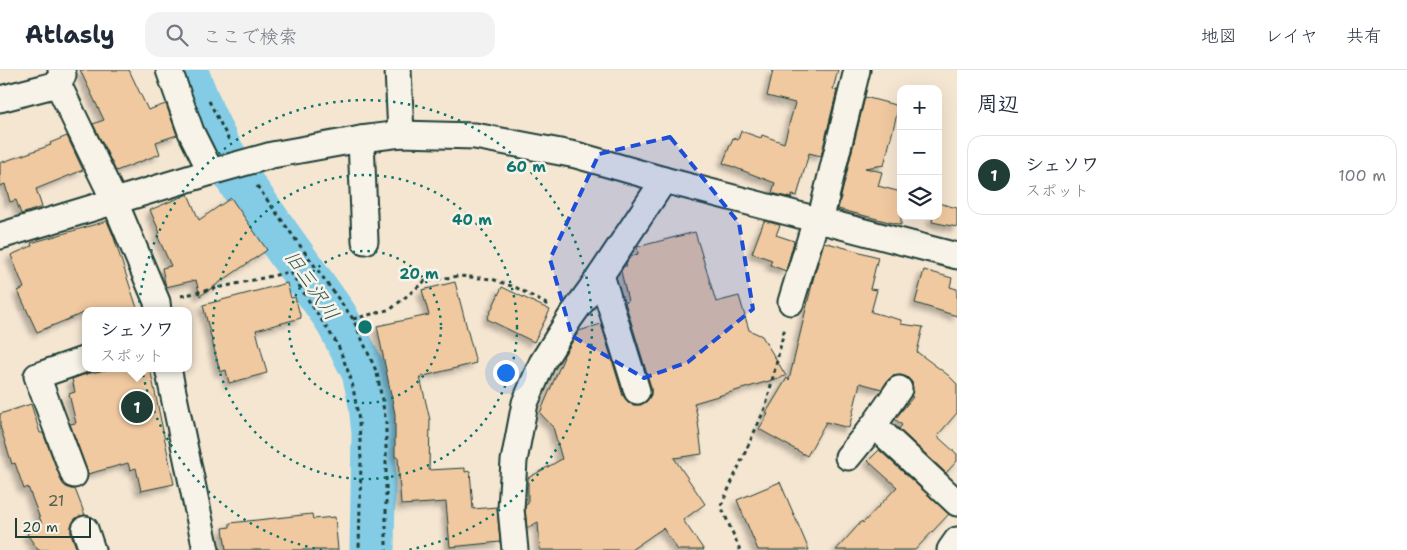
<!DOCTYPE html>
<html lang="ja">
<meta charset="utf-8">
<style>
body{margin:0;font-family:"Shantell Sans","Klee One",sans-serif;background:#f2f2f3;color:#1f2937}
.controls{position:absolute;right:15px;top:15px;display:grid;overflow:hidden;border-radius:10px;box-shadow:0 5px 20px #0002}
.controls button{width:45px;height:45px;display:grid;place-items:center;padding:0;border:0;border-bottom:1px solid #e0e1e3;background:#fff;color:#1f2937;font:25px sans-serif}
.scale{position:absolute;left:15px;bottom:12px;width:76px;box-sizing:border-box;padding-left:5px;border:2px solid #1f3d34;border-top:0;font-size:14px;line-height:18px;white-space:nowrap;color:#1f3d34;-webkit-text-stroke:4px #f7f3e8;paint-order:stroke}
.you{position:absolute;left:505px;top:302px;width:18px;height:18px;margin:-12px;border:4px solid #fff;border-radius:50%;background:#1a73e8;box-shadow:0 0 0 8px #1a73e833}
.badge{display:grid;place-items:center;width:32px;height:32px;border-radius:50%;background:#1f3d34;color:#fff;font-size:16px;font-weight:700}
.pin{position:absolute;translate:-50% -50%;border:2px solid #fff;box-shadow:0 1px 5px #0006}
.popup{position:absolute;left:82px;top:237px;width:110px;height:65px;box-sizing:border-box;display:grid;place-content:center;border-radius:10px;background:#fff;filter:drop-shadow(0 1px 4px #0005);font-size:16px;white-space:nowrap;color:#747a83}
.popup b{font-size:19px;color:#1f2937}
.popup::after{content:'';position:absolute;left:50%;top:100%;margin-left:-10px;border:10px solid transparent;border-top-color:#fff}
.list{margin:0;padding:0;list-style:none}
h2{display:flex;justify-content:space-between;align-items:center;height:65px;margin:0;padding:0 20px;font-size:21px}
h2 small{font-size:16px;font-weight:400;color:#747a83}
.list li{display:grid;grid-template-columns:32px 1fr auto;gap:15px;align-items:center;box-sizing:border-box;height:80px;margin:0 10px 10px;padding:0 10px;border:1px solid #e0e1e3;border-radius:15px}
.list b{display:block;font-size:19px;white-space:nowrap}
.list p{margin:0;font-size:16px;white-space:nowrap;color:#747a83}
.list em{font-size:16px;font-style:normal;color:#747a83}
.icon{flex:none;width:28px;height:28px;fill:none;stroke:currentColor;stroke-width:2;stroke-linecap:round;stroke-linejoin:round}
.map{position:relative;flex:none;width:957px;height:480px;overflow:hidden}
header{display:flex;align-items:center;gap:30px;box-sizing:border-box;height:70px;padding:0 25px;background:#fff;border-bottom:1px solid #e0e1e3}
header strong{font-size:24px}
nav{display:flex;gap:28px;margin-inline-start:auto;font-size:18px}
.search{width:350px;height:45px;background:#f2f2f3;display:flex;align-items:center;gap:12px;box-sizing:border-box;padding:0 18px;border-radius:15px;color:#747a83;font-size:19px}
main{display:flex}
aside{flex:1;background:#fff}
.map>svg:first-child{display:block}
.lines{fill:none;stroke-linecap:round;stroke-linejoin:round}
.river{stroke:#84cbe5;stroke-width:45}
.building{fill:#f0c9a0;stroke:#1f3d34;filter:url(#shadow)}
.minor-casing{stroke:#1f3d34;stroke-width:29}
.path{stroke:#1f3d34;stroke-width:3;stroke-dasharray:4 4;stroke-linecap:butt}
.minor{stroke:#f7f3e8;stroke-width:25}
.marked{fill:#1d4ed8;fill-opacity:0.2;stroke:#1d4ed8;stroke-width:4;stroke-dasharray:10 6;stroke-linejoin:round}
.ring{fill:none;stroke:#0f766e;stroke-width:2.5;stroke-dasharray:2.5 5}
.labels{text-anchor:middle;stroke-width:5;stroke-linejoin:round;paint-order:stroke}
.number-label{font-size:16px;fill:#53604f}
.water-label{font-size:20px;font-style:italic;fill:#335957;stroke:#f7f3e8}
.centre{fill:#0f766e;stroke:#f7f3e8;stroke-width:2.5}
.ring-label{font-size:15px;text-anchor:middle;font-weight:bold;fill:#0f766e;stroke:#f7f3e8;stroke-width:5;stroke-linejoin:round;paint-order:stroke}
</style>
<header>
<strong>Atlasly</strong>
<div class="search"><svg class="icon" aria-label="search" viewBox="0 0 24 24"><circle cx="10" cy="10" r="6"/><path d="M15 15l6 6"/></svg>ここで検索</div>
<nav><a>地図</a><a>レイヤ</a><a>共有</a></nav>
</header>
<main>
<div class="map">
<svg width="957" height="480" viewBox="0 0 957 480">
<defs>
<filter id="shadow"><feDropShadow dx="-4.5" dy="4.5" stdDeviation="2.5" flood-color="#0004"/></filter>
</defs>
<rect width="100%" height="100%" fill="#f5e6d2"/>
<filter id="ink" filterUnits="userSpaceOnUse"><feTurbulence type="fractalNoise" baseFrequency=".02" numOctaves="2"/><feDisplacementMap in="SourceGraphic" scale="10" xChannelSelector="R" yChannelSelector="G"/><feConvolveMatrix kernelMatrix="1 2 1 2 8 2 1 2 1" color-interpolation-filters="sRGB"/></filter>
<g filter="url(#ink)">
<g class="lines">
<polyline class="river" points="185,0 202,43 217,75 242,115 335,246 364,302 371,334 374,364 372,480"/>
</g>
<g class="building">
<polygon points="80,0 129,0 148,40 166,34 177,65 156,72 160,84 116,101 93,54 104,50"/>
<polygon points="773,0 838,0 833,19 837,20 821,86 809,83 797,126 792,125 791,128 772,123 775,113 723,93 733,68 738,70 741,61 761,68 762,65 784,73 795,33 767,26"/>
<polygon points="865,27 899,36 884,95 865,98 882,102 878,116 901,122 901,155 838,139"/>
<polygon points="67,66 83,100 36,119 42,137 21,144 16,130 10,132 5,114 0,116 0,93 51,75 50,73"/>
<polygon points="188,124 199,150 231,128 267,180 200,226 196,210 166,217 162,198 171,196 157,165 160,163 150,140"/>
<polygon points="938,133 957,138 957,157 932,152 933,146 938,146"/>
<polygon points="107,151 113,165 138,241 86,241 86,242 37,262 18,221 24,218 11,185 32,176 31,173"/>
<polygon points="764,151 780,155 776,165 794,171 786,201 770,195 772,190 752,183"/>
<polygon points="695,162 716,232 739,226 749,260 762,266 786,306 694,333 697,344 702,384 674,388 705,434 683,450 704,480 678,480 663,458 631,480 540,480 538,452 527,458 525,439 526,434 528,434 528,408 562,389 553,357 540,343 564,287 563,287 579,261 601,254 623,326 628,332 633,335 641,335 647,331 651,325 651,317 625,232 628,231 621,201 624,196 627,196 626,193 631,186 638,184 637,177"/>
<polygon points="824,172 878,187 870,219 877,220 871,242 901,250 901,254 923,257 917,282 948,305 957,314 957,343 937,366 957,384 957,391 946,403 899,359 902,355 895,349 913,327 911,326 913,320 912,312 907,307 901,305 892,306 887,311 882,319 860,313 849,358 826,352 807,386 759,359 768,344 766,343 787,308 789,310 813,210"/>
<polygon points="924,200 952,208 950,217 957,219 957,246 915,233"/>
<polygon points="455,212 476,293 420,307 430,350 429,400 465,398 465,402 470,401 473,439 497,437 500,472 450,477 446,432 401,435 398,387 395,387 395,344 377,256 429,245 422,220"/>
<polygon points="287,213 291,228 295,227 301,248 256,260 267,303 229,313 226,300 220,302 203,235"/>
<polygon points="502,217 550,240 534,272 487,249"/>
<polygon points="115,298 150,298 174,414 141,421 136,398 130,400 128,393 88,404 87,400 70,354 76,353 69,324 75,322 72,309 86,304"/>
<polygon points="31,334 40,363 43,363 61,410 65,416 71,419 75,419 85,445 80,446 75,449 71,456 71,464 77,480 38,480 27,464 42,454 28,417 24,419 15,393 12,394 0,356 0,344"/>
<polygon points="879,380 949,444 915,480 836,480 862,451 863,453 897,417 868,391"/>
<polygon points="780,412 809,480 758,480 737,430"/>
<polygon points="312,444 313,449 335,447 338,480 226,480 223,458 230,457 230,453"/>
</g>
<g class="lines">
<g class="minor-casing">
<g id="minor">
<polyline points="61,0 63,5 58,14 114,130 157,232 158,241"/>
<polyline points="169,0 191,62 211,102"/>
<polyline points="398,0 401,64"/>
<polyline points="0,29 58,14"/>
<polyline points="361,69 365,171"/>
<polyline points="820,151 857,0"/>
<polyline points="0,166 211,102 272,85 361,69 401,64 475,66 576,85 664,110 957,186"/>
<polyline points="601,205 637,321"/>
<polyline points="791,232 816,150"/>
<polyline points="168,298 206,480"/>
<polyline points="874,355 957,433"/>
<polyline points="848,387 874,355 899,319"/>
<polyline points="74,405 37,306 86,289"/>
<polyline points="85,459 92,480"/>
<polyline points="515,480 511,439 514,391 525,333 542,293 570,248 601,205 664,110"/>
<polyline points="950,480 957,470"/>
</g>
</g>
<g class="path">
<polyline points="209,31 229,70"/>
<polyline points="257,116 353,249 377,303 386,352 386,480"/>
<polyline points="181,226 290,202 338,275 352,312 359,351 361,390 359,480"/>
<polyline points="353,249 391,239 425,211 459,206 492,209 517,218 550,236"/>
<polyline points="740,480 721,436 766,336 785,257"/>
</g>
<use href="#minor" class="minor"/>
</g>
</g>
<path class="marked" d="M670,67L739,153L753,239L688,292L644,308L572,266L550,189L599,84Z"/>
<g class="ring">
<circle cx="365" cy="257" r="76"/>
<circle cx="365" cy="257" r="152"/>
<path d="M322 480A227 227 0 1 1 408 480"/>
</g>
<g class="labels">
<g class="number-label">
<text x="56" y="436">21</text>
</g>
<g class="water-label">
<text transform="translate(312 215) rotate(56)" y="7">旧三沢川</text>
</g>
</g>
<circle cx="365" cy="257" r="8" class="centre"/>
<g class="ring-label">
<text x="526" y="102">60 m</text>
<text x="472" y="155">40 m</text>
<text x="419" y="209">20 m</text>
</g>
</svg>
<div class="controls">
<button>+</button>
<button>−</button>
<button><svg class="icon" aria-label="layers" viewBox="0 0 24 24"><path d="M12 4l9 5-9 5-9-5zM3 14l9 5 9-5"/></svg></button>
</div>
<div class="scale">20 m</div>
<div class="you"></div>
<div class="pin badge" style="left:137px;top:337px">1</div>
<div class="popup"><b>シェソワ</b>スポット</div>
</div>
<aside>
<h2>周辺<small></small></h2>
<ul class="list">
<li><span class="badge">1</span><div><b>シェソワ</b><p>スポット</p></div><em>100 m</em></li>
</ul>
</aside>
</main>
